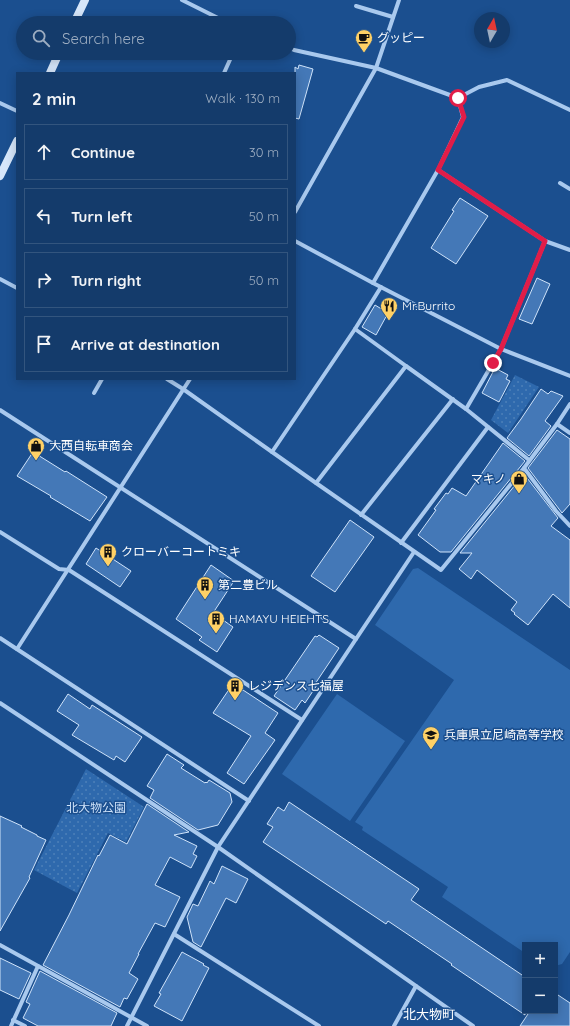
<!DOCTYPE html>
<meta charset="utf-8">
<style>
body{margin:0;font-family:Quicksand,"Noto Sans JP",sans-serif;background:#1d4271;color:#f1f3f6}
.controls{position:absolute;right:12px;bottom:12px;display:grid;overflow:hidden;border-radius:0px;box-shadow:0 2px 10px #0003}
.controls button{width:36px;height:36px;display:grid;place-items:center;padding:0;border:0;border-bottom:1px solid #33557e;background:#143b6b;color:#f1f3f6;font:20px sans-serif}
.compass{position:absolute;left:474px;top:12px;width:36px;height:36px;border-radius:50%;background:#143b6b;box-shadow:0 2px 10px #0003;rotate:9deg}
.stop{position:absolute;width:12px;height:12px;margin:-9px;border:3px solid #e11d48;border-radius:50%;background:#fff}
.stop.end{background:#e11d48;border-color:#fff;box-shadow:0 1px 4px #0008}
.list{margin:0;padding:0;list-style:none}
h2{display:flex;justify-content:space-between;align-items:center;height:52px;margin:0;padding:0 16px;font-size:17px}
h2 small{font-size:13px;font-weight:400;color:#9dadc1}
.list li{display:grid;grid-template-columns:26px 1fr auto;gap:12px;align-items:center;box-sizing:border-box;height:56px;margin:0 8px 8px;padding:0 8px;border:1px solid #33557e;border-radius:0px}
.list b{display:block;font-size:15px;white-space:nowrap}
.list em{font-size:13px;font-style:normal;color:#9dadc1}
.icon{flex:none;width:22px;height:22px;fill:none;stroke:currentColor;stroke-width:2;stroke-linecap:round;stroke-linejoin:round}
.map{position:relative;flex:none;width:570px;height:1026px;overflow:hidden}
.search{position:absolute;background:#143b6b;box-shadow:0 2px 10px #0003;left:16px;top:16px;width:280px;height:44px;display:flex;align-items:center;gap:10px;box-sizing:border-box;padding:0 14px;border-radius:22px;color:#9dadc1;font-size:15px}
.panel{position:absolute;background:#143b6b;box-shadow:0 2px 10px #0003;left:16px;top:72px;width:280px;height:308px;border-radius:0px}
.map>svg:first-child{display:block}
.grass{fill:url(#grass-dots)}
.pitch{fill:#2e69ad}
.building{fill:#4478b7;stroke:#cfe3fa}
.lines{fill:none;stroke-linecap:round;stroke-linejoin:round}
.street{stroke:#a9c9ee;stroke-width:4}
.secondary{stroke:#d6e6fa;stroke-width:8}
.route{stroke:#e11d48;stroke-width:5}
.labels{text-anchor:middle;stroke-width:3;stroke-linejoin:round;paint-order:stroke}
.poi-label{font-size:12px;fill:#fff;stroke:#1b4f8f;text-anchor:start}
.park-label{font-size:12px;fill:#cfe3fa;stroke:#1b4f8f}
.neighbourhood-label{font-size:13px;fill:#fff;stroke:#1b4f8f}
</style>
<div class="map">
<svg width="570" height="1026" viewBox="0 0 570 1026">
<defs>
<pattern id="grass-dots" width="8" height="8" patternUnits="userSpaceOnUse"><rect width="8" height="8" fill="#2e69ad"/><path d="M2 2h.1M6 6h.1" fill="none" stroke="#4d80b9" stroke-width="1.8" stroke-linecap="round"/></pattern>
</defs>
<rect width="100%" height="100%" fill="#1b4f8f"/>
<g class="grass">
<polygon points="515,375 539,387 508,433 491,420"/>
<polygon points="86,769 144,807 126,842 108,833 77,893 34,870"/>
</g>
<g class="pitch">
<polygon points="418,568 570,670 570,952 562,964 555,966 555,945 525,945 525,953 442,897 448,887 362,830 363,827 355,822 454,680 375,625 413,569"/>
<polygon points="337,694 405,741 350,821 282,774"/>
</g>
<g class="building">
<polygon points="299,65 313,69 299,119 295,118 295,67 298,69"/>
<polygon points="460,198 488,216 456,264 431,248 454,211 452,210"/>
<polygon points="537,278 550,284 532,324 519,319"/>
<polygon points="375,305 388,313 376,335 362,327"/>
<polygon points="495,368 508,375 506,379 510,381 499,402 482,393"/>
<polygon points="541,389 548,394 551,391 563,396 545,421 551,426 529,456 507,438 521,419"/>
<polygon points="557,430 570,439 570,504 562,513 528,468"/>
<polygon points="503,443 525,461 451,552 440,552 418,535 436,510 434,509 446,493 448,494 452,488 466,496"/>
<polygon points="33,452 65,472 66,471 107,497 90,521 50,497 51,496 17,476"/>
<polygon points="524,474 558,518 551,526 570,540 570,608 553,594 528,625 514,614 515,613 511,610 517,602 477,570 471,579 459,569 472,553 460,553"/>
<polygon points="350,520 374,537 335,592 311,576"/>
<polygon points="96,548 131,571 120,587 86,564"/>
<polygon points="211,565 234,581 213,613 233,627 217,652 199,640 202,637 176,619"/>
<polygon points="319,635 339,648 315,684 317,685 305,703 302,700 295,710 274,696 315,636 317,637"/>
<polygon points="232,685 242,691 243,690 278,713 265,733 275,740 244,784 227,773 251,736 213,713"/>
<polygon points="68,694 90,709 92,705 142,737 125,762 116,756 114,760 72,735 79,725 57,711"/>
<polygon points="167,754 184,765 181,768 205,783 206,782 207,783 209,780 230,793 232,802 218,825 198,830 150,798 154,790 147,786"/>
<polygon points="289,802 419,889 411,900 525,977 525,1015 451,965 452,964 388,921 386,924 263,842 273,827 267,824 278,807 284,811"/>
<polygon points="147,804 189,832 174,835 197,846 193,854 197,856 191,868 170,857 155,885 180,897 165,927 155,923 138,954 139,954 129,973 138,979 127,999 124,998 120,1007 43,965 69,915 98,855 99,856 110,835 127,844"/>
<polygon points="0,816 22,826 21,827 37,835 37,836 46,840 29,877 30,878 0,931"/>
<polygon points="222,866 248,879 236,903 226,898 201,947 193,942 187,917 193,904 198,906 210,881 214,884"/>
<polygon points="182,952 204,964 203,965 209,968 182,1021 154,1006 161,994 159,993"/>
<polygon points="0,958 31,973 19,999 0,990"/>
<polygon points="40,971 117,1013 111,1026 38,1026 23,1018 30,1004 26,1002"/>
<polygon points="555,993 570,1003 570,1026 520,1026 530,1011 555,1011"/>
</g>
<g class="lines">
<g class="street">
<polyline points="182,0 228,23"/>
<polyline points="356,6 393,17"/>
<polyline points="289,48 294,50 376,68 458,98 479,87 507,80 570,110"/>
<polyline points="224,73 233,53"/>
<polyline points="0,103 17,111"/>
<polyline points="438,170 545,241 570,250"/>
<polyline points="560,183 570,189"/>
<polyline points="295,212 376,68 399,0"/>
<polyline points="295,241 373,283 501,349 570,376"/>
<polyline points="0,279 17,288"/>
<polyline points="373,283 438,170 463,117 458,98"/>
<polyline points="406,366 466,409 529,460"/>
<polyline points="167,379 183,389 316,483 441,570 524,468"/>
<polyline points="94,393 102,379"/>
<polyline points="570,404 557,424 524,468 556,511 570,526"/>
<polyline points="466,409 501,349 545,241"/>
<polyline points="0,410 356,639"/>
<polyline points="557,424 570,433"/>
<polyline points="272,452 355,329 381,287"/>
<polyline points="316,483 406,366 355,329"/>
<polyline points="361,515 453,399"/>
<polyline points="0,532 59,569 69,570 302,720"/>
<polyline points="401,543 488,427"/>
<polyline points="0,638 249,801"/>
<polyline points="17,649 190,379"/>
<polyline points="0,703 218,847 473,1026"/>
<polyline points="174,934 319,1026"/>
<polyline points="0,945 147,1026"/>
<polyline points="13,1020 25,1026"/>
<polyline points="11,1026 38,966"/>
<polyline points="127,1026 218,847 356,639 414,552"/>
<polyline points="394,1026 416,986"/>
</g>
<g class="secondary">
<polyline points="74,23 85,0"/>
<polyline points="50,73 59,53"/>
<polyline points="0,176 17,141"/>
</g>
</g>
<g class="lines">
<polyline class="route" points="458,98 464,117 438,170 545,241 501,349 493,363"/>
</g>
<defs>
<g id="cafe-pin" transform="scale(0.9)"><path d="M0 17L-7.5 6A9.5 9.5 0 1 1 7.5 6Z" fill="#ffd166" stroke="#1b4f8f"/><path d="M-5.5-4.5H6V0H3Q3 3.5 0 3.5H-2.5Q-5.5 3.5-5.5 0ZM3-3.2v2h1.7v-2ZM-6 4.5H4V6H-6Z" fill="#111"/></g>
<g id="restaurant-pin" transform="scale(0.9)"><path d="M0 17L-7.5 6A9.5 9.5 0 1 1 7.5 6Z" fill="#ffd166" stroke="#1b4f8f"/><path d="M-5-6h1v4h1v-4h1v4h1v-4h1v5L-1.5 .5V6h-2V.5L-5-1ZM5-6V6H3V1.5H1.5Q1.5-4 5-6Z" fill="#111"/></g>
<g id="shop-pin" transform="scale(0.9)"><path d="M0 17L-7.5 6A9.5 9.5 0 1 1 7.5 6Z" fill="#ffd166" stroke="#1b4f8f"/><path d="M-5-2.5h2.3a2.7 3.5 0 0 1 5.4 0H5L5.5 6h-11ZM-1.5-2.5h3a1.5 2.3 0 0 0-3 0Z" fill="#111"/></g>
<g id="building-pin" transform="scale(0.9)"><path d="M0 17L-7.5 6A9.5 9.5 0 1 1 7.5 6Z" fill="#ffd166" stroke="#1b4f8f"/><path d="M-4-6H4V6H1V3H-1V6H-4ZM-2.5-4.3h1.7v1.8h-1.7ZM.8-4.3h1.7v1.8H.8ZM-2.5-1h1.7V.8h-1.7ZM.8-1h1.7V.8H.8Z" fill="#111"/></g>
<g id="school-pin" transform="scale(0.9)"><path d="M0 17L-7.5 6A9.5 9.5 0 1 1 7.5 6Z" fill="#ffd166" stroke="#1b4f8f"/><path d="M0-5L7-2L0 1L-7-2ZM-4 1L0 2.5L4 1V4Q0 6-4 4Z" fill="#111"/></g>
</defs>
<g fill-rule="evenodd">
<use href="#cafe-pin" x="364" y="38"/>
<use href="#restaurant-pin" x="389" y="306"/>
<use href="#shop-pin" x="36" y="446"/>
<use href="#shop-pin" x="519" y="479"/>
<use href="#building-pin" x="108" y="552"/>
<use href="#building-pin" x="205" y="585"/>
<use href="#building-pin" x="216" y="619"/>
<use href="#building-pin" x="235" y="686"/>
<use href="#school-pin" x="431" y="735"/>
</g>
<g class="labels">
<g class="poi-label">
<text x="377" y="42">グッピー</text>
<text x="402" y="310">Mr.Burrito</text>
<text x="49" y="450">大西自転車商会</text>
<text x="506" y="483" text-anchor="end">マキノ</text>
<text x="121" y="556">クローバーコートミキ</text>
<text x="218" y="589">第二豊ビル</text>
<text x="229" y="623">HAMAYU HEIEHTS</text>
<text x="248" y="690">レジデンス七福屋</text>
<text x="444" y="739">兵庫県立尼崎高等学校</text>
</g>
<g class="park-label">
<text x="96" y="812">北大物公園</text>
</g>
<g class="neighbourhood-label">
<text x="429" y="1019">北大物町</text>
</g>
</g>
</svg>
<div class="controls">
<button>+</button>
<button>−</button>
</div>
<svg class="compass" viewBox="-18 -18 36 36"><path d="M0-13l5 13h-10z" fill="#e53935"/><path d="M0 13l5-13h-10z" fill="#9dadc1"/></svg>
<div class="stop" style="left:458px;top:98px"></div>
<div class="stop end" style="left:493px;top:363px"></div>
<div class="search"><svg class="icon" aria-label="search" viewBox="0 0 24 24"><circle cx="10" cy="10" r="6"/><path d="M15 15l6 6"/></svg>Search here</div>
<section class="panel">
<h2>2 min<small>Walk · 130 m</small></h2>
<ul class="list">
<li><svg class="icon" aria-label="ahead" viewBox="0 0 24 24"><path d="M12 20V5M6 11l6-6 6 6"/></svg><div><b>Continue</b></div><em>30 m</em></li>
<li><svg class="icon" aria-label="left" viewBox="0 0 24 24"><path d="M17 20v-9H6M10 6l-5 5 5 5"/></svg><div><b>Turn left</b></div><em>50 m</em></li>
<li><svg class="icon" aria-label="right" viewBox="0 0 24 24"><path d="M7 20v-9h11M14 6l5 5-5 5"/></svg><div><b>Turn right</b></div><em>50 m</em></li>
<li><svg class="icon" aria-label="arrive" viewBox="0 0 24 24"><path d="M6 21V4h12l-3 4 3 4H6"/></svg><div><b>Arrive at destination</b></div></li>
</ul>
</section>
</div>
